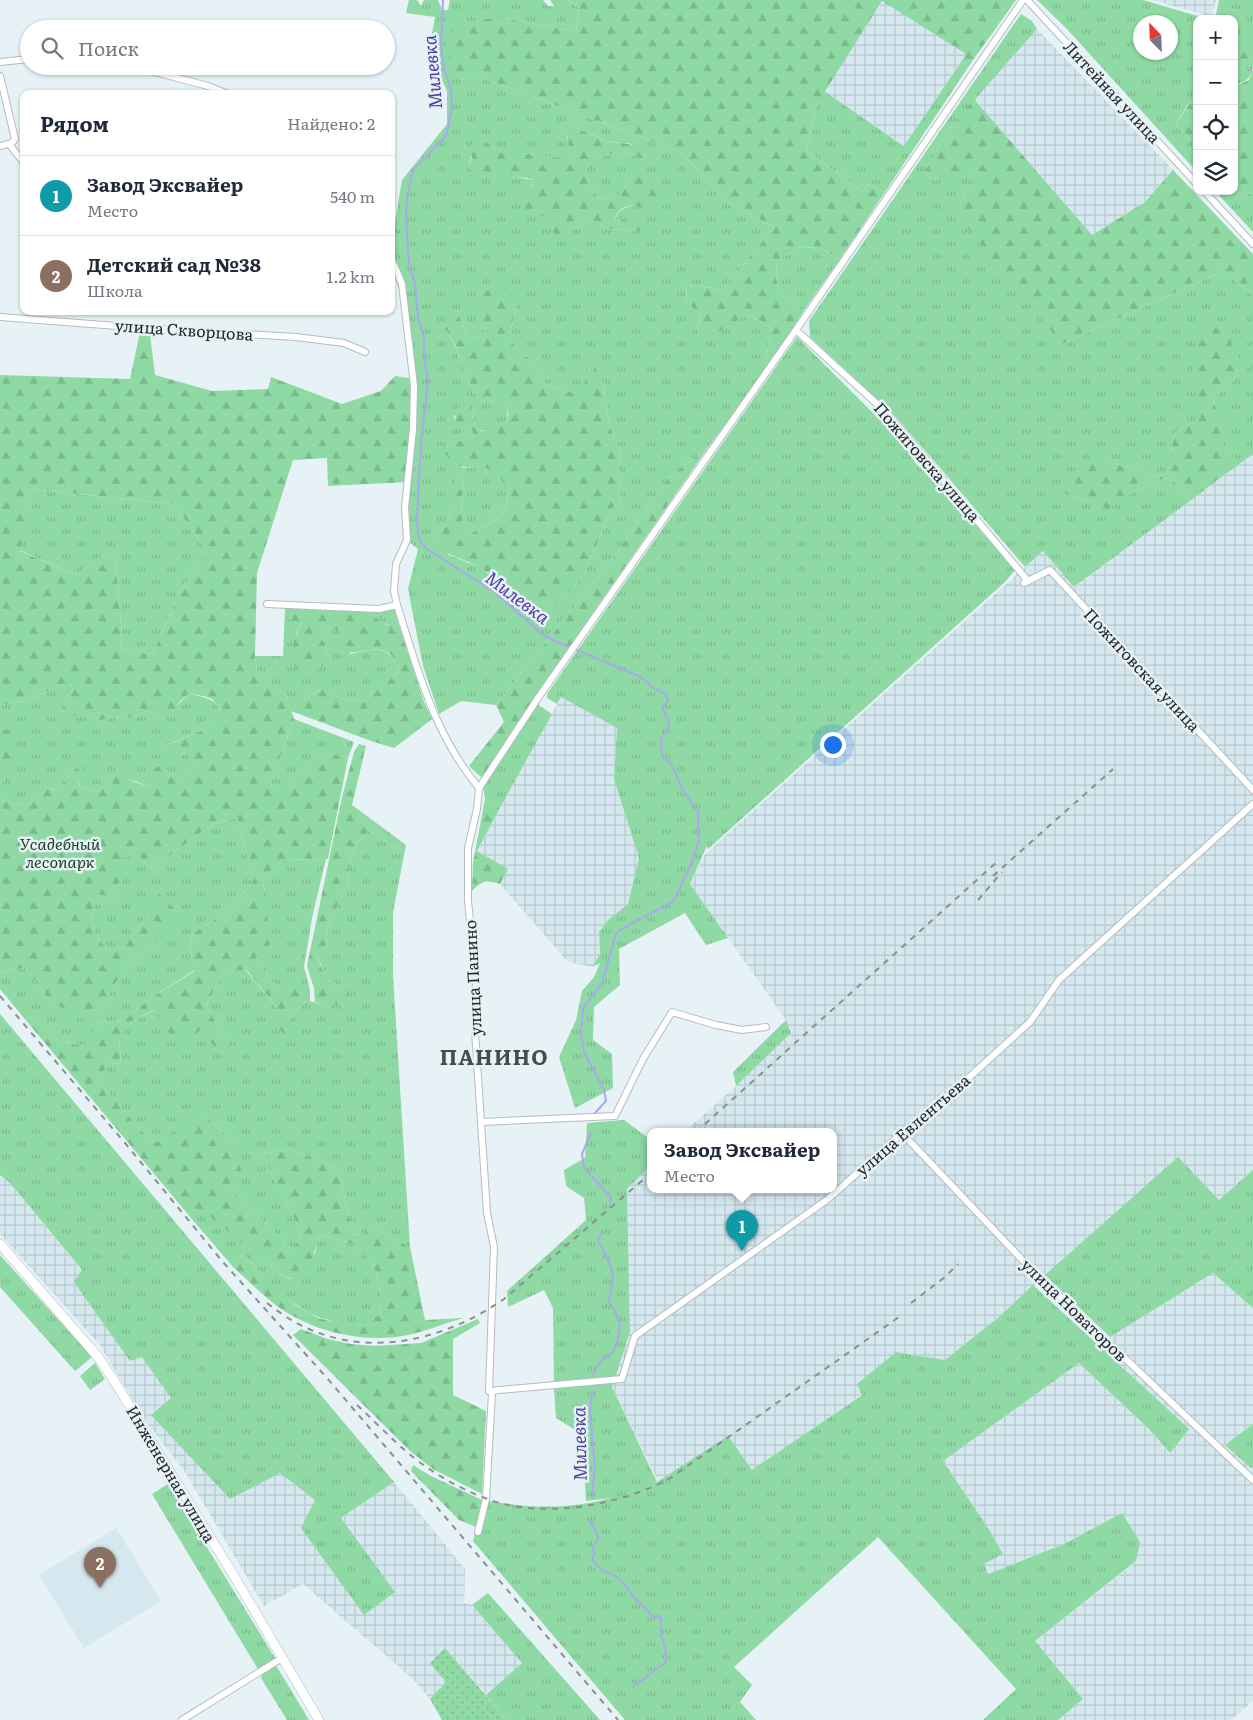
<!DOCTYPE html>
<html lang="ru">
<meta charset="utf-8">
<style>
body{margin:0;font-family:Literata,serif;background:#f2f2f3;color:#1f2937}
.controls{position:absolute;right:15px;top:15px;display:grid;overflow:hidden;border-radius:10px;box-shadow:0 1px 4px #0004}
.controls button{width:45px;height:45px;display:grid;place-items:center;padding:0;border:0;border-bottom:1px solid #e0e1e3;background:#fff;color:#1f2937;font:25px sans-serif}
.compass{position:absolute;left:1133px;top:15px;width:45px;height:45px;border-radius:50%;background:#fff;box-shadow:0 1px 4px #0004;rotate:337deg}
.you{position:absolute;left:832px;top:744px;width:18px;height:18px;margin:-12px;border:4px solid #fff;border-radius:50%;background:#1a73e8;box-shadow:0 0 0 8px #1a73e833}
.badge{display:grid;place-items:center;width:32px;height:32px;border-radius:50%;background:#7c3aed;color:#fff;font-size:16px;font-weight:700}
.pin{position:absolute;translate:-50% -41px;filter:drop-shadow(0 1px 2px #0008)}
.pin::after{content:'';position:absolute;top:26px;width:18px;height:15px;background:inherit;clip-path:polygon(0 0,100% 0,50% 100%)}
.popup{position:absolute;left:647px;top:1128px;width:190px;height:65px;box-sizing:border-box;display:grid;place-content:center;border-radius:10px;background:#fff;filter:drop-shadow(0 1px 4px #0005);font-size:16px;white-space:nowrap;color:#747a83}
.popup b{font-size:19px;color:#1f2937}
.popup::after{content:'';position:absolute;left:50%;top:100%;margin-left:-10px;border:10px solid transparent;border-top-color:#fff}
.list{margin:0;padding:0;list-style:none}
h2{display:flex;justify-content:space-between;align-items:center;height:65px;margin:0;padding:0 20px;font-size:21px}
h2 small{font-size:16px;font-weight:400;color:#747a83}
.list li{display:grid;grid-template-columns:32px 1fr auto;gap:15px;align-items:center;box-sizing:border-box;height:80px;padding:0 20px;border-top:1px solid #e0e1e3}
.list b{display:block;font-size:19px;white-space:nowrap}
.list p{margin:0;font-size:16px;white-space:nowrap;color:#747a83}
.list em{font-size:16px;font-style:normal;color:#747a83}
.icon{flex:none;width:28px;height:28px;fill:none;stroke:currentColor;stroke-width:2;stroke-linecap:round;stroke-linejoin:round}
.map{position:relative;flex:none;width:1253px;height:1720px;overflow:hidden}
.search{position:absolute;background:#fff;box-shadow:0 1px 4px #0004;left:20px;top:20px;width:375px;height:55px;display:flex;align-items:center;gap:12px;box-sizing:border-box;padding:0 18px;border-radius:28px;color:#747a83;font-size:19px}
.panel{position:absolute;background:#fff;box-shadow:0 1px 4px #0004;left:20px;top:90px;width:375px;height:225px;border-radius:10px}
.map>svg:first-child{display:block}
.built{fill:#d5e8ef}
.industrial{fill:url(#industrial-grid)}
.grass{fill:url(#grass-tufts);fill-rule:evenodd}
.forest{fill:url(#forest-firs);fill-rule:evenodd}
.garden{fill:url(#garden-dots)}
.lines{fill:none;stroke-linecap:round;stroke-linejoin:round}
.stream{stroke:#aaa8f0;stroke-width:2}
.minor-casing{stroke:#b3bec1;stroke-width:8}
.secondary-casing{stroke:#b3bec1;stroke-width:10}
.minor{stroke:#fff;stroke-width:6}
.secondary{stroke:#fff;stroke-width:9}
.rail{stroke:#889092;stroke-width:2;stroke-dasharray:6 6;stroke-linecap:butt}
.labels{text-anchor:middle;stroke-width:5;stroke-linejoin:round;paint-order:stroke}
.street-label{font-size:16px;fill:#242829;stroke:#e7f2f6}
.park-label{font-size:16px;font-style:italic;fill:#1c4329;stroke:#e7f2f6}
.water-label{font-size:18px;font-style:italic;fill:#4d3da4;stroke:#e7f2f6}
.district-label{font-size:21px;font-weight:bold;letter-spacing:1px;fill:#434c4f;stroke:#e7f2f6}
</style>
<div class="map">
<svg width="1253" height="1720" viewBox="0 0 1253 1720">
<defs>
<pattern id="industrial-grid" width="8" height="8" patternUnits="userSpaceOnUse" patternTransform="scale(1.25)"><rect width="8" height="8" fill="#d5e8ef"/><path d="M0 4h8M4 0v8" fill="none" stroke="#b7c7cd"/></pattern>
<pattern id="grass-tufts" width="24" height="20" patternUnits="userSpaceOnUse" patternTransform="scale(1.25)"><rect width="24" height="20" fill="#8ed9a4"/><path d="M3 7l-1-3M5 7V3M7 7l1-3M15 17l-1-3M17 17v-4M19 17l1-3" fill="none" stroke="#7aba8d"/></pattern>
<pattern id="forest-firs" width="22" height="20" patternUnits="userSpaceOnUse" patternTransform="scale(1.25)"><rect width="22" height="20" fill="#8ed9a4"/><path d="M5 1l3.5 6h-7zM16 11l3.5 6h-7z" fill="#7aba8d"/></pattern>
<pattern id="garden-dots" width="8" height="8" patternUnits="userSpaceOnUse" patternTransform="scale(1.25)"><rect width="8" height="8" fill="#8ed9a4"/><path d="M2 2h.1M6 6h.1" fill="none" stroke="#7aba8d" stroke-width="1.8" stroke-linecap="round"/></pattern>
</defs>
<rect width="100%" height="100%" fill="#e7f2f6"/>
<polygon class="built" points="116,1528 161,1601 84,1648 39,1575"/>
<g class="industrial">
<polygon points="883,0 966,54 905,146 824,91"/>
<polygon points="1152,0 1216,0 1212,17"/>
<polygon points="1037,29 1173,170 1145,202 1092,235 974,99"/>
<polygon points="1253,454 1253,1170 1219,1200 1178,1158 1000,1316 945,1360 896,1352 862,1394 752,1471 658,1481 612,1387 630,1332 627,1189 651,1165 651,1190 833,1190 833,1132 684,1132 736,1086 791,1033 786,1020 690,884 705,854 1043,551 1075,587"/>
<polygon points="561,697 617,728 614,779 639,858 628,904 608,920 599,932 600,954 592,967 568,962 500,884 501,881 477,851"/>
<polygon points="0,1175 11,1184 82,1271 75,1282 130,1361 142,1356 171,1398 152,1415 230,1499 280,1472 316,1500 395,1592 341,1518 394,1482 465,1569 464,1603 472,1605 522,1663 486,1695 446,1649 446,1682 430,1699 413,1679 303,1584 264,1606 185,1472 145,1420 99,1344 0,1234"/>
<polygon points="1213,1273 1253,1308 1253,1424 1225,1445 1251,1468 1253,1467 1253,1701 1231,1720 1058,1720 1083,1699 1035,1641 1136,1562 1122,1513 1064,1544 988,1574 984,1564 1003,1554 990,1531 943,1461 1079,1363 1150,1430 1169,1453 1188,1429 1099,1346 1110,1337"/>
</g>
<g class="grass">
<path d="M409,0H417L421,6L424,0H438L442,10H448L450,0H543L548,6H554L550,0H568L579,8L576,31L503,18L458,79L480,77L681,152L728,203L774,227L724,289L686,285L687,302L701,314L697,332L709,337L747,314L771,327L764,374L709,446L666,480L614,557L496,705L461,701L439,714L423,666L408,589L418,549L408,541L405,505L415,379L403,306L391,258V246L402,180L447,124V91L434,61L430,44L435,17L406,13ZM571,125L606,141L632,144L645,160C638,158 629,153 622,153C609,152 597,158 587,165C583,177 591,189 599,199C618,198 625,195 629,176L652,209C637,206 622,202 615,219L639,231L609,229L593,220L586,221L566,234L536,212L524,214L533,180L468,168L475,143H487L503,153H522L567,160L571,154L567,136ZM517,303L510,334L514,346L528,358L546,384L552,387L565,388L579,399L585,386L589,368L603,382L609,425L621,453L618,465L621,502L611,509L584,575L567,594L543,614L537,616L519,598L479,567L449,555L432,537L442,530L449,519L456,475L464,482L461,513L464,532L470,534C481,528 495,522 503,512C512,500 507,479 494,470C486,465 472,467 463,468L446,446L473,436L472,430C462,427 455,427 454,416L472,403L475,428C481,431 492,432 498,430C509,426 510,411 504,403L478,400L461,367L457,349L444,327L457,310L466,333L470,338L482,336C488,326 482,317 479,306Z"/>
<path d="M1037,0H1143L1208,19H1197V101L1188,104L1176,124L1197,147V172L1066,28ZM1140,22H1170V52H1140Z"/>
<polygon points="1219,0 1253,0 1253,42 1234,42 1234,19 1215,19"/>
<path d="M1021,14L1032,21L1037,29L950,128L924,173L934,180L968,169L972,181L960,204L1062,344L1223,271L1253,295V454L1215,482L1234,458L1222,444L1220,437V424L1213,402L1222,390L1233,381L1238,368L1197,420L1174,433C1169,445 1176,457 1172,466C1171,469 1166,473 1164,475L1151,477L1141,469L1119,465L1104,459L1066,495L1087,500L1107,509L1131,493L1165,478L1176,482L1190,501L1074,587L1043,551L1025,567L897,418L810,337L809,321Z"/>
<path d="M1234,58L1253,61C1253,74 1249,83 1234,84Z"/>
<polygon points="973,60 885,192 868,185 863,192 806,150 817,104 824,91 904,146 959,65"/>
<polygon points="1234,188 1241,195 1253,193 1253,232 1215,191 1234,191"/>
<path d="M800,247L820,248L840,259L805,309C780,294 774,292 777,261Z"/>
<polygon points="797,337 903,443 916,464 929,476 943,484 984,535 1016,569 1005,582 708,849 707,846 690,884 728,938 706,945 685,913 619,949 620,985 594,1007 593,1040 612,1054 613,1088 575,1108 559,1057 576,1020 582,991 594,977 600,963 592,967 600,954 599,932 608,920 628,904 639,858 614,779 617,728 561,697 557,704 547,698 547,694"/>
<polygon points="30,489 174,504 206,550 180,592 152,655 120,648 122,638 116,560 103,555 76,575 19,550"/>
<path d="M285,608L312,609L288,619L302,622L296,634L329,657L322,637L330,628L339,630L341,639L350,654C364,651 380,644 392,657C395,660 398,667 400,671L363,702L343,699L320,689L298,704L299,714L291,711L287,697L257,670L255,656H283Z"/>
<polygon points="395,608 399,625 394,617 391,625 383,624 367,610"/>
<path d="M64,684H70L73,689L63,707L69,716H87L97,721L114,717L126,719L148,711L164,718L189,694C202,697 219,698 221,715C210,731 184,737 166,745L169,753L188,755L194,765L191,771L175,781L164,767L153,770V782L147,786L135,781L111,778L99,792L80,787L75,769L58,788L46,789C32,808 20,807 0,799V783L5,779L10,732L0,728V705L26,701Z"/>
<polygon points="535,698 540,706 552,714 500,808 485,799 482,778"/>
<polygon points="294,719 354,742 348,758 325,752 317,753 309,769 297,774 286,791 270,784"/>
<path d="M237,818L254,879L235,907L193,933L190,952L195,970L149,999L124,1020L98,1024L85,1046L60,1042L36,1019L24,1018L0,989V972L25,968L51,1002L99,1015L114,985L132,960L154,944L175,909L159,895C149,916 136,932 121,949H107C88,927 89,921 98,895L117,897L121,857L137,855L152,868L213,824Z"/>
<path d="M369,831C380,835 386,844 398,848L402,842L406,845L393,912V976L410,1247L376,1229L354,1236L338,1170L313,1158L289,1149L263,1154C274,1181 289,1206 301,1232L293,1250L229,1187L238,1146L204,1115L157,1142L140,1130L99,1081L107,1064L121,1063L119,1039L131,1022L155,1010L162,1022L202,1029L229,1045L206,1005L222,974L245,969L280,1012L292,1015L306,1001L277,988L256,958L265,892L262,879L282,860L326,859L312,918L304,967L310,990V1001L324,1005L340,987L327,978L316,954L328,943L326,932L348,883L351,856L357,843Z"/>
<polygon points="0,1014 394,1482 341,1518 395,1592 364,1615 301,1528 315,1500 280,1473 230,1499 151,1415 171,1398 142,1357 130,1361 74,1282 82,1270 11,1184 0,1175"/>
<polygon points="786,1020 791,1033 736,1086 733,1072"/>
<path d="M624,1120L651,1140V1165L627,1189L630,1332L612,1387L657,1482L728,1436L752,1470L862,1395L857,1384L896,1352L945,1360L1000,1316L1033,1285L1189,1429L1170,1453L1150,1430L1079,1363L943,1461L990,1531L1003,1554L984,1564L988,1574L1064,1544L1122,1513L1140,1542L1136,1561L1035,1641L1083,1699L1058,1720H983L1016,1689L878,1537L734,1667L752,1685L740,1702L756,1720H625L473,1541L483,1500C526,1508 568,1510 611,1498L586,1501L582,1434L556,1418L554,1390L553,1308L544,1290L508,1307L507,1291L586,1220L584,1198L566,1186L564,1170L585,1158L587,1123Z"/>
<polygon points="1178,1157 1219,1200 1253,1170 1253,1308 1213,1273 1110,1337 1045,1275"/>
<path d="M202,1209L283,1276L291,1279L315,1253L318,1237L323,1235C356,1243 373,1251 379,1286C381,1295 382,1304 380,1314L363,1326L340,1324L310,1314L277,1292L243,1254L234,1268L191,1218Z"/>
<polygon points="0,1255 92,1357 75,1371 0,1287"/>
<polygon points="95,1363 105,1379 90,1390 80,1376"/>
<polygon points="1253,1424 1253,1467 1251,1468 1225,1445"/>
<polygon points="168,1484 275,1658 258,1669 152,1494"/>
<polygon points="488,1593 600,1720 507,1720 486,1695 522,1663 472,1605"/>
<polygon points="273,1665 277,1667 309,1720 287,1720 261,1678 263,1671"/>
</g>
<g class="forest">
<path d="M568,0H1016L973,60L959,65L966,54L882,1L817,104L806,150L863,192L868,185L885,192L840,259L820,248L800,247L777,261C774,292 780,294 805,309L764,374L771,327L747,314L709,338L697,332L701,315L687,302L686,285L724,289L774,227L728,203L681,152L480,77L458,79L448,55L456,22L503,18L576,31L579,8Z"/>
<polygon points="1234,42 1253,42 1253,61 1234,58"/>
<polygon points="1252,71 1253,71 1253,193 1241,195 1234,188 1234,84 1240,84 1249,80"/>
<polygon points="974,99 1092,235 1145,202 1173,170 1253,254 1253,295 1223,271 1062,344 958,216 960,204 972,181 968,170 934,180 924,173 950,128"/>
<polygon points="1197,101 1197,147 1176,124 1189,104"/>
<path d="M571,125C582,130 592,135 603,140C619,145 636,140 647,154L646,160C638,158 629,153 622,153C610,152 597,158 587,165C583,177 591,189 599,199C618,198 625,195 629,175L635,174L654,179L664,201V207C660,208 655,209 651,209C636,208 623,200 615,218L634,222L640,225L639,231L609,229L593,220L586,221L566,234L554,235C549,218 542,212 524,214L523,194L532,187L533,180L528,178L479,174L468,168L472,157L468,152L469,146L475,143H487L503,153H522L567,159L571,154C569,144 564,134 571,125Z"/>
<path d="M492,289H505L510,291L517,303L510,334L514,346L528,358L546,384L552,387L565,388L579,398C584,388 586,371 593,364L603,382L609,425L621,453L618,465L621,502L611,509L584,575L567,594L543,614L537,616C520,598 501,581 480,568C459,555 447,560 432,537L442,530L449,519L455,475L461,477L464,482L461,513L465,532L470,534C492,522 517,513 504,484C502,479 497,472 492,470C469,461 463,477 444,452L446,446L473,436L472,430L459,427L455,422L456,410L469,397L472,403L475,428C493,438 520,421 503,403L478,400L461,367L457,348L444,327L446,314L450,310H457L466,333L470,338L482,336C488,325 481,318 479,307C479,303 480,298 480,294Z"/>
<path d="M1214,326L1232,334L1231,350L1239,357L1238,368L1233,381L1222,390L1213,402L1217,410L1229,416L1220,424C1220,443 1223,445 1235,458L1215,482L1190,501L1176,482L1165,478L1131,493L1107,510L1087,500L1066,495L1064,480L1083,463L1104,459L1119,465L1141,469L1151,477L1164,475C1166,473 1171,469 1172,465C1176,456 1169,445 1174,433L1197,420L1201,414L1193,369L1197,329Z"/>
<path d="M140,332L150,334L155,375L212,391L268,389L271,377L342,404L381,391L395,376L415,379L408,482L328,486L327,458L293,460L257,573L255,656L257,670L287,697L294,719L270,784L286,790L297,774L309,769L317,752H325L348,758L328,859L282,860L262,879L265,892L270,944L256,958L277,988L293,983L306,1001L292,1015L294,1028L285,1035L275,1023L280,1012L246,969L222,974L206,1005L229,1045L217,1051L202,1029L185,1041L161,1029L162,1022L154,1010L131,1022L119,1040L121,1063L107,1064L99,1081L140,1130L157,1142L203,1114L238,1146L241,1172L229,1187L293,1250L301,1232C289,1206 274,1181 263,1154L289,1149L313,1158L338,1170L354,1236L376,1229L410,1247L425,1320L463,1318C445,1323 427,1331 408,1335C364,1344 313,1332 277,1306C262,1295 248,1280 234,1268L243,1254C263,1277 283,1299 310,1314C325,1322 346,1324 363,1326L380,1314C382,1304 381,1295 379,1286C373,1251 356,1243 323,1235L318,1237C315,1255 309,1266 297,1280L283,1276L202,1210L191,1218L24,1018L36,1019L60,1042L84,1046L98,1024L124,1020L149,999L195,971L190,952L193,933L235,907L254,879L237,818L213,824L152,868L137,855L122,858L117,897L98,895C89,921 88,927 107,949H121C136,932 149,915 159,894L175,909L183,913L154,944L132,960L114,985L99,1015L90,1022L51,1002L25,968L0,972V799C20,807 32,808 46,789L58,788L75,769L81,767L86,771L78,781L80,787L99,792L111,778L117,776L147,786L152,782L153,770L158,767H164L175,781L191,771L194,765L187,755L169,753L164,750L166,745C178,740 234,723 217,705C215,703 214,701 212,699C206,696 196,695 189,694L180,701L170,717L164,718L148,711L126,719L114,717L97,721L87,716H69L63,713V707L73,689L70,684H64L26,701L0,705V375L130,379ZM30,489L174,504L206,550L180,592L152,655L120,648L122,638L116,560L103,555L76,575L20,551Z"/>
<polygon points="709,446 597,607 482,778 469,766 504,722 496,705 614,557 666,480"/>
<path d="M312,609L367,610L383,624L390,625L394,617L399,625L424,702L432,719L394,748L371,741L299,714L297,704L321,689L343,699L363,702L400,671C397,666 395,660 392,656C377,642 358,656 341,652L338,645L341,639L339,631L330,628L322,637L329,657L328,662L316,670L301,674C286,660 293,639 302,623L288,619L290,611Z"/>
<path d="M0,728L11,732C16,749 16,771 0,783Z"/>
<path d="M359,744L366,746L352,805L402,842L398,848C386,844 380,835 369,831L357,843L351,856L348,883L326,932L328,943L316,954C324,972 327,987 349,987V1004L324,1005L315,1002L314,988L307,966L342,797L354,752Z"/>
<path d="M485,799L500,808L477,851L508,869L500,884C486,880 483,880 472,891L473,863Z"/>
<polygon points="478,1319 480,1323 453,1339 453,1395 486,1411 482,1494 433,1469 411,1452 293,1335 301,1329 328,1339 351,1344 375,1346 421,1343"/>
<polygon points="413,1465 429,1475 482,1500 476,1527 459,1520 411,1471"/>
</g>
<polygon class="garden" points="445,1648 507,1720 442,1720 430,1699 446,1682 430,1663"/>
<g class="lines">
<g class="stream">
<polyline points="443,0 441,47 444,68 451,89 452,107 446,136 413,170 407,198 406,218 409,264 415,284 418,317 424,339 424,359 428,381 421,443 417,515 418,532 420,541 427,549 493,591 542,634 557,642 641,677 655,689 666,694 668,701 662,707 669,722 667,731 661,738 662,754 672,766 683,790 698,812 699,840 691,865 673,902 630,924 616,933 602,983 583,1008 581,1035 584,1052 604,1090 606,1101 595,1113"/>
<polyline points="591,1133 582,1154 584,1168 611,1197 610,1203"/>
<path d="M593,1374L601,1361L614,1351L619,1334L620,1321L609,1301C616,1270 613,1268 598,1241L602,1231"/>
<polyline points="592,1391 590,1412 595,1467 593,1482 593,1496"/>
<path d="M590,1520L598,1537L597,1542L594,1544L593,1550L595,1553L592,1558C597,1571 609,1571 619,1579C626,1584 629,1591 634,1597C640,1605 648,1608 652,1617L660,1616C663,1622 660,1626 661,1633C663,1645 667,1648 666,1662L633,1687"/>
</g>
<g class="minor-casing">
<g id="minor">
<polyline points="1027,0 1197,184"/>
<polyline points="0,62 29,59"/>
<polyline points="123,66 147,70 208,86 228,94"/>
<polyline points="0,76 15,139 12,143 0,146"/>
<polyline points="9,144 24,163"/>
<polyline points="1204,191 1253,244"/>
<path d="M391,258L402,284L414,386L413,429L405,507L407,540L396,564L394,591L397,605C418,671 434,734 479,788"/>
<polyline points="0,317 143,328 296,337 344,343 365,352"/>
<polyline points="796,330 888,414 1028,581"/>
<polyline points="1024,583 1050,570 1253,790"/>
<polyline points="267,604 379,609 397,605"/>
<polyline points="481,1122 615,1116 643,1059 672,1012 716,1025 742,1030 766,1027"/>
<polyline points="902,1133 1029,1267 1253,1480"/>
<polyline points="489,1391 622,1379 635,1336 828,1199 902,1133 943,1101 1030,1022 1059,980 1253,804"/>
<polyline points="478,1532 486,1499 492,1393 489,1391 494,1247 487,1213 475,1031 476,979 468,901 468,848 477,809 479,788 538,698 796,330 1023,0"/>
<polyline points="182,1720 282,1658"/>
</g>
</g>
<g class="secondary-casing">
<polyline id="secondary" points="0,1244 98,1357 115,1382 234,1576 319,1720"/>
</g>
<use href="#minor" class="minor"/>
<use href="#secondary" class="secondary"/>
<g class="rail">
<polyline points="993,876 1113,769"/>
<polyline points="978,900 1002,872"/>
<polyline points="0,996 125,1143 222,1261 327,1378 618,1720"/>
<polyline points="696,1132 997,862"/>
<path d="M267,1303C280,1313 294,1323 309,1329C375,1358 448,1338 504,1299L651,1173"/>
<polyline points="911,1303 945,1277 958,1264"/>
<path d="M357,1405C381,1427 404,1453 431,1470C447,1481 466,1491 485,1498C540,1520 618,1506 669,1479L899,1317"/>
</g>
</g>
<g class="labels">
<g class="street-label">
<text transform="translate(1112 92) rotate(47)" y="6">Литейная улица</text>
<text transform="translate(184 330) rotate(4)" y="6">улица Скворцова</text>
<text transform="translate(927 462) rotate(49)" y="6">Пожиговска улица</text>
<text transform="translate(1142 670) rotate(47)" y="6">Пожиговская улица</text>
<text transform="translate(473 978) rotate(-93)" y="6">улица Панино</text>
<text transform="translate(913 1125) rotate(-41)" y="6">улица Евлентьева</text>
<text transform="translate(1074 1310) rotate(44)" y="6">улица Новаторов</text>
<text transform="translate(171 1474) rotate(59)" y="6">Инженерная улица</text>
</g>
<g class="park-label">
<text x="60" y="850">Усадебный<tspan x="60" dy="18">лесопарк</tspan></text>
</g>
<g class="water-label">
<text transform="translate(433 72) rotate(-95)" y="6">Милевка</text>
<text transform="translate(517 598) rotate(37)" y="6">Милевка</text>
<text transform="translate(580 1444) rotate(-91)" y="6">Милевка</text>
</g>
<g class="district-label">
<text x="494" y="1065">ПАНИНО</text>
</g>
</g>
</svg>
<div class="controls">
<button>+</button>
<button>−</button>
<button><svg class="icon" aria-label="locate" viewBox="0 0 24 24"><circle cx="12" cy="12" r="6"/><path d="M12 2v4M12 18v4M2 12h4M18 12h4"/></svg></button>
<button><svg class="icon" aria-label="layers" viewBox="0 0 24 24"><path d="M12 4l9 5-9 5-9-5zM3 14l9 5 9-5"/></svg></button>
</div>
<svg class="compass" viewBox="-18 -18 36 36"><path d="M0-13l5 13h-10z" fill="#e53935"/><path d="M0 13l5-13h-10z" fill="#747a83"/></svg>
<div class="you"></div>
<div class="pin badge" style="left:742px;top:1251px;background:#0f9aa8">1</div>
<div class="popup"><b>Завод Эксвайер</b>Место</div>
<div class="pin badge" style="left:100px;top:1588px;background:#8d6e63">2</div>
<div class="search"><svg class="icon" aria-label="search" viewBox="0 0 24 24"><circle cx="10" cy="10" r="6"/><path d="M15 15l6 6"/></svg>Поиск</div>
<section class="panel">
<h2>Рядом<small>Найдено: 2</small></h2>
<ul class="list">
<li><span class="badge" style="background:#0f9aa8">1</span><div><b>Завод Эксвайер</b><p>Место</p></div><em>540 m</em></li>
<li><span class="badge" style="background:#8d6e63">2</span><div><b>Детский сад №38</b><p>Школа</p></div><em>1.2 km</em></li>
</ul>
</section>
</div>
